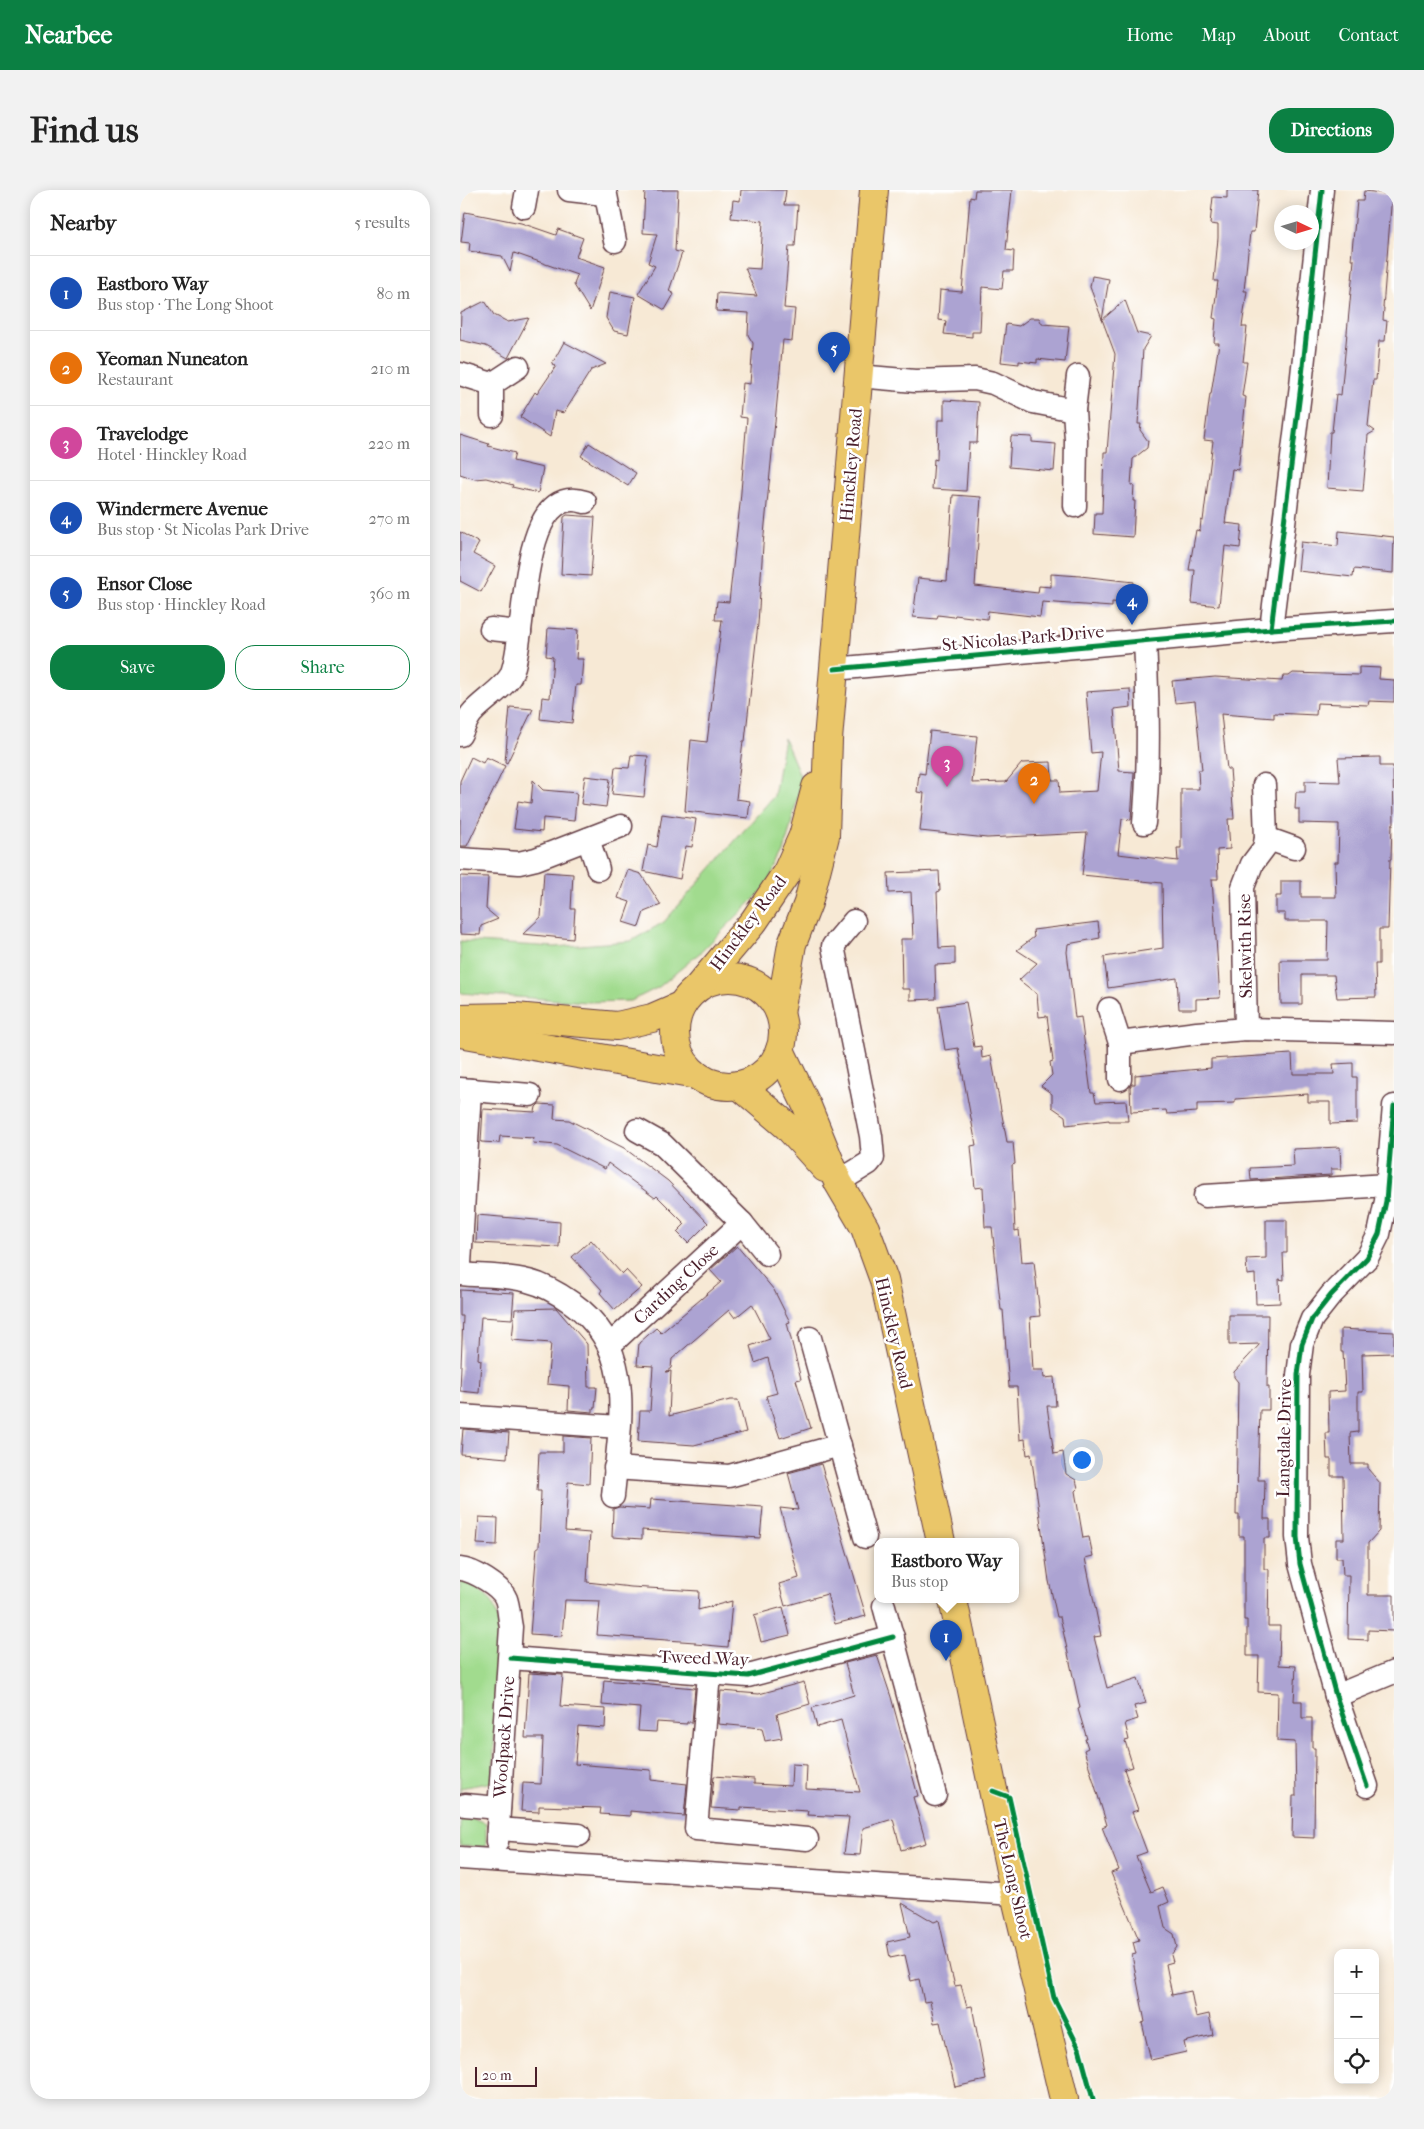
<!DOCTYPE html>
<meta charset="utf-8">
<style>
body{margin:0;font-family:"IM FELL French Canon",serif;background:#f2f2f2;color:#222}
.controls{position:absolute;right:15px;bottom:15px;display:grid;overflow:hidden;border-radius:10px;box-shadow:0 2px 12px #0003}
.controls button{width:45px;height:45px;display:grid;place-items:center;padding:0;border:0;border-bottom:1px solid #e0e0e0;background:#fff;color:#222;font:25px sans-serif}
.compass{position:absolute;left:814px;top:15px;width:45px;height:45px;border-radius:50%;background:#fff;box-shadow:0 2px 12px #0003;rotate:94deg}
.scale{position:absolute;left:15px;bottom:12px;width:62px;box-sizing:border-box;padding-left:5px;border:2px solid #4a1f2b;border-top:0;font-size:14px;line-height:18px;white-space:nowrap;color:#4a1f2b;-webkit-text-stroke:4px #fff;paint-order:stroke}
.you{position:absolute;left:621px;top:1269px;width:18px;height:18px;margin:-12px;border:4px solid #fff;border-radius:50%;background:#1a73e8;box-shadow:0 0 0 8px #1a73e833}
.badge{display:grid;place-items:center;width:32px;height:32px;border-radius:50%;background:#0b8043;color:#fff;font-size:16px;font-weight:700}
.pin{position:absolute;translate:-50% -41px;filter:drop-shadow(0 1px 2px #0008)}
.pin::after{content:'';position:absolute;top:26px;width:18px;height:15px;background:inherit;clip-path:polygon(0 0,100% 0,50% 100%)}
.popup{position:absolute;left:414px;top:1348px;width:145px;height:65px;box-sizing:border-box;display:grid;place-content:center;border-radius:10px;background:#fff;filter:drop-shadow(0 1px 4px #0005);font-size:16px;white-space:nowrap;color:#767676}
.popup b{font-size:19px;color:#222}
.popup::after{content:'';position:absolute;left:50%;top:100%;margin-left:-10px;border:10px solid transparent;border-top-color:#fff}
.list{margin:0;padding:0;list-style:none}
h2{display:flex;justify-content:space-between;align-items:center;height:65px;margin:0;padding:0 20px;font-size:21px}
h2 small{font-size:16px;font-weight:400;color:#767676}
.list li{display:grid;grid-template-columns:32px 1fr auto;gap:15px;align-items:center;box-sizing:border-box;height:75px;padding:0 20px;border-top:1px solid #e0e0e0}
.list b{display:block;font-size:19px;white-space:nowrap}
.list p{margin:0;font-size:16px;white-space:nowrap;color:#767676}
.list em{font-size:16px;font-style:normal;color:#767676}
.actions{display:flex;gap:10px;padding:15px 20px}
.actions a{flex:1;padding:11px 0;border:1px solid #0b8043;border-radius:20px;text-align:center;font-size:18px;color:#0b8043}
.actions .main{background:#0b8043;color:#fff}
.icon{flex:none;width:28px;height:28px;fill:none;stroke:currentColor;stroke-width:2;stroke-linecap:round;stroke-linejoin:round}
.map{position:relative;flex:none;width:934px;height:1909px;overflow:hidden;border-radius:20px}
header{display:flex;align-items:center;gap:30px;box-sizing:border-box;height:70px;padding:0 25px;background:#0b8043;color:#fff}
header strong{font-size:24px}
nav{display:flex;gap:28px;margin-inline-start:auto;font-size:18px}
.intro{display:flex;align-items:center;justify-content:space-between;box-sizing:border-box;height:120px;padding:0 30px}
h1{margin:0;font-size:35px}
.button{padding:12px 22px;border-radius:20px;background:#0b8043;color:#fff;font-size:18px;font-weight:700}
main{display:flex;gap:30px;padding:0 30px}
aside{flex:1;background:#fff;border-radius:20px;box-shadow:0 2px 12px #0003}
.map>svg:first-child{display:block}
.green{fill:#a1db8e;stroke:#767d5c}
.building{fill:#aca3d2}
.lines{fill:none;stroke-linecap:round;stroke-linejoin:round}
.minor-casing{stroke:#643d44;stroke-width:25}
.major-casing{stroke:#643d44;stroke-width:30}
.minor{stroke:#fff;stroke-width:22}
.major{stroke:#eac669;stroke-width:28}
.cycleway-casing{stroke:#fff;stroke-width:8}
.cycleway{stroke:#00873e;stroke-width:5}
.labels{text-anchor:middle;stroke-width:5;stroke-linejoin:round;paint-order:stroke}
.street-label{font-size:18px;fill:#4a1f2b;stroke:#fff}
</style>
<header>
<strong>Nearbee</strong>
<nav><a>Home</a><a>Map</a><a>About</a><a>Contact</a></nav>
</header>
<div class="intro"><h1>Find us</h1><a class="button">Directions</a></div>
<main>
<aside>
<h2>Nearby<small>5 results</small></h2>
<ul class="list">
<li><span class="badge" style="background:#1a4fb4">1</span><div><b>Eastboro Way</b><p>Bus stop · The Long Shoot</p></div><em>80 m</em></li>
<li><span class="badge" style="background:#e8710a">2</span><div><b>Yeoman Nuneaton</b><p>Restaurant</p></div><em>210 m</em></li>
<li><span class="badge" style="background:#d1479c">3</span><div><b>Travelodge</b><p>Hotel · Hinckley Road</p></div><em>220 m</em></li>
<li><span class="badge" style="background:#1a4fb4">4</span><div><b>Windermere Avenue</b><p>Bus stop · St Nicolas Park Drive</p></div><em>270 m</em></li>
<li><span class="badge" style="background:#1a4fb4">5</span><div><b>Ensor Close</b><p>Bus stop · Hinckley Road</p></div><em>360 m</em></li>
</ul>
<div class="actions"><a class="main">Save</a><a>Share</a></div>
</aside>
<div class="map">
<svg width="934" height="1909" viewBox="0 0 934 1909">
<rect width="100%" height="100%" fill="#fff"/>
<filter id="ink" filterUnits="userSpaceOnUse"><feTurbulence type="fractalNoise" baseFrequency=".02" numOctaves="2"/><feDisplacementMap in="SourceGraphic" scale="10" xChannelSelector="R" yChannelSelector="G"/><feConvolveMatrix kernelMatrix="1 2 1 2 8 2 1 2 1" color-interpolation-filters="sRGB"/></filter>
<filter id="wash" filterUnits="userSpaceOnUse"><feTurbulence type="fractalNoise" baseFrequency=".0096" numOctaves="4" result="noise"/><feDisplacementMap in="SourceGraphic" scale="20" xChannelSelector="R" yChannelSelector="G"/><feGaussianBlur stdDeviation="1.12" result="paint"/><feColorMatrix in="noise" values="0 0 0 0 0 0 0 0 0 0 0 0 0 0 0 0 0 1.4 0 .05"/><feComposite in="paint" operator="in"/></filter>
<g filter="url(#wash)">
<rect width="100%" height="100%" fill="#f7e9d5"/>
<g class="green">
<polygon points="324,548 342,590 324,662 304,699 242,761 199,797 171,811 127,812 0,803 0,751 95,757 171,751 204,732 314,606"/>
<polygon points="0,1386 5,1386 32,1412 38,1429 33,1592 0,1598 4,1625 26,1633 26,1657 0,1656"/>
</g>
<g id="blocks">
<g class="building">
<polygon points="185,0 218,0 215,61 222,63 209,101 214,104 205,120 178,104 195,76 188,73 197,44 183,43"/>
<polygon points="281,0 326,0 324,15 338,15 335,56 329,56 324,118 335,119 332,151 323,150 303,355 298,434 285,551 283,551 276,609 290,611 288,628 225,621 231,550 247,552 262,430 255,430 257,411 269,412 280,314 287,228 280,227 283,193 290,194 293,153 288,145 289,123 256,121 257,103 297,106 285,78 300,79 303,31 271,28 273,10 280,11"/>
<polygon points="515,0 552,0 546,60 554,61 553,81 544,81 542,99 522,97 520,142 512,142 512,147 484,144 486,131 478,130 480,100 502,102 510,7 514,8"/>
<polygon points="767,0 798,0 794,42 790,42 784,101 787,101 782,137 787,137 783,172 787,172 782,206 786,207 783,236 778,280 772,279 765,333 782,335 780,358 765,356 759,416 732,413 735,380 729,380 736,340 740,341 741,330 743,331 753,251 744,250 750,204 751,204 759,153 754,153 756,129 753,128 758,91 754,91 758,48 758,35 750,34 753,7 767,8"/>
<polygon points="904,1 932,4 923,118 924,118 923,130 927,131 925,151 919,151 916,190 913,190 908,236 915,241 908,245 903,301 867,298 870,242 872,242 876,204 881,205 894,70 891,70 897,11 903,11"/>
<polygon points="5,22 61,33 96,45 98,39 123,48 116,67 145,77 130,121 114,95 117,85 54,63 50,82 42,66 9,61 10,53 1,52"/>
<polygon points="632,86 649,89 642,130 665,110 677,143 691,146 683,159 678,234 681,234 680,240 688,251 687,258 673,269 671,295 674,295 673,311 675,311 673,347 634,344 635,323 642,323 644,262 647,262 655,164 630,97"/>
<polygon points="150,102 175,107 168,144 154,141 146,128"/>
<polygon points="25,111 34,125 48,132 69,128 48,168 26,156 0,150 1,123"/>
<polygon points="570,128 579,128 582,134 609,136 605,172 577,169 577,173 559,171 559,174 541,172 546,134 559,136"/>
<polygon points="104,152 146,174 131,180 104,223 95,221 90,247 60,227 75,202 77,204 96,176 92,174"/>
<polygon points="484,210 519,212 517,253 509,253 506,301 472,299 474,269 477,270 478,230 484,230"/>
<polygon points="0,245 29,254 28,256 55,263 53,271 83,278 78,303 52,297 53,295 26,288 15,289 0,284"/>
<polygon points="551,246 572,247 572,252 596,254 594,281 549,277"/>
<polygon points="129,253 176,283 168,296 121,266"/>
<polygon points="493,305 521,307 515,396 578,403 579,396 591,397 591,384 620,386 674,392 672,414 652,412 652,417 582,412 580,427 528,421 527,429 495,425 494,427 478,425 477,429 453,427 458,388 487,391"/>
<polygon points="107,325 135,327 131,386 101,384 104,327"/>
<polygon points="879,341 934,347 933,383 894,379 893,387 838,381 841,352 878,356"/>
<polygon points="0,342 19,353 13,364 35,376 21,402 0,391"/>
<polygon points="88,438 118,440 116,469 123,469 121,495 116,495 112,533 80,529 82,507 90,508 93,467 86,466"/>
<polygon points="899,477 920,478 919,489 934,490 934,512 909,511 908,515 857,513 856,525 814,523 814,528 761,524 767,579 770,579 774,629 768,629 770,659 757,660 758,689 752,689 760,808 736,809 736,819 719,819 717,788 648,798 644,767 703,758 702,693 622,685 627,643 527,648 460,641 464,603 457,602 459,583 465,584 470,541 517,546 512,593 546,592 562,573 591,572 592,590 599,590 600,603 637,601 641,562 631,563 626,502 670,499 671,517 654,519 659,581 674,582 671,630 662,629 658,664 718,671 717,658 721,658 721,599 739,599 738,580 742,580 735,511 715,513 712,491 755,487 822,491 823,486 829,486 833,483 899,485"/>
<polygon points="50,517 73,519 47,573 45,572"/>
<polygon points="171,565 188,566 184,607 152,604 155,577 169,578"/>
<polygon points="11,567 23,573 26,567 45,576 7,656 0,656 0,591"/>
<polygon points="920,567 920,576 933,576 934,634 932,634 931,669 930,669 928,739 919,739 919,774 915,774 916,807 877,808 874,785 842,785 842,814 821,814 820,770 867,770 868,731 825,731 825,723 816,723 816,706 821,706 821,691 841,691 841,707 876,707 875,672 878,672 879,634 839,633 839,619 835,619 836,602 845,602 845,591 880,592 878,568"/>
<polygon points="125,586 150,589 146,617 121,614"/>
<polygon points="73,590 83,600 117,603 114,631 83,628 82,642 54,639 58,611 71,613"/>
<polygon points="202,624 236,629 232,657 226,656 220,689 183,681 188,655 197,657"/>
<polygon points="168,680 181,684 201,715 184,722 179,737 163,732 170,712 158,708"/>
<polygon points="479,681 480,701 477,702 479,758 495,757 495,774 475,775 476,809 450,810 450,799 442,799 441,749 453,749 451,702 429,703 428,683"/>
<polygon points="84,682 113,684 111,719 115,719 113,749 63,744 81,727"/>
<polygon points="0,686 28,687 26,719 38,729 21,736 20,745 0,744"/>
<polygon points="638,732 640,748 608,754 607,762 615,828 621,827 631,903 634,903 636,912 666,911 668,931 649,931 649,930 606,935 605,926 592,917 592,904 581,896 592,885 590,872 593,871 587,826 579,827 577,804 559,790 577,773 557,760 574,747 573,740"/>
<polygon points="506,812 514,857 521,856 522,868 531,866 547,952 553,952 555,974 552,975 555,1041 559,1040 562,1072 574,1071 578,1108 580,1126 570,1127 573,1180 583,1180 584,1188 594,1187 596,1216 587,1216 594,1264 603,1262 606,1284 616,1290 618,1298 615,1301 623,1348 629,1347 633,1366 625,1368 641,1446 634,1447 647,1498 678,1488 686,1513 674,1516 678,1529 665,1533 669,1550 665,1551 673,1577 664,1579 678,1620 672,1622 687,1662 676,1666 691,1702 703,1697 709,1712 700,1716 705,1738 714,1744 717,1757 711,1765 713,1772 706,1774 712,1805 731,1801 736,1827 749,1824 753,1845 724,1852 726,1862 691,1870 682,1833 685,1832 672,1765 676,1764 673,1752 679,1750 651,1683 659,1680 642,1637 647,1635 624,1560 628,1558 625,1549 627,1549 618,1519 620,1518 600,1427 597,1427 589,1391 571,1264 567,1265 565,1249 560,1250 557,1197 549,1197 543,1120 541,1120 532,1037 525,1037 523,997 515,998 511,956 516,955 498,858 485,860 478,816"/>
<polygon points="832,864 833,884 874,884 873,874 893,873 893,887 897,887 897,933 870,934 870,912 848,912 848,904 775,909 775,913 737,914 737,922 707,924 706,920 671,922 670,897 672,894 675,894 675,885 751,878 751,869"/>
<polygon points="79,914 95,915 94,929 109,930 164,958 208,991 248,1033 228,1053 217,1042 225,1034 197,1006 195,1008 148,973 145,979 97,955 73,953 74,948 40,946 39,953 21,952 23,919 75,922 76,917"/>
<polygon points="880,957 881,979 871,979 871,985 791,990 790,978 834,976 833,959"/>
<polygon points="17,1025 100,1032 99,1057 16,1053"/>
<polygon points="806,1030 827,1030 827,1063 823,1063 824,1090 819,1089 820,1113 796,1114 795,1084 787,1085 786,1069 806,1068"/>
<polygon points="131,1050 162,1084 166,1080 182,1097 155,1120 140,1103 142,1100 112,1067"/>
<polygon points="277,1056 314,1100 330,1132 327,1133 341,1189 336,1190 351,1238 320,1248 306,1206 317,1203 308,1168 295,1173 290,1156 310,1149 292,1114 275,1128 269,1120 212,1169 211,1178 206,1182 211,1181 209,1226 270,1210 278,1210 286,1242 234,1255 178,1251 180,1221 190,1221 193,1176 177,1175 179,1153 196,1138 201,1143 261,1092 250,1080"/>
<polygon points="0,1100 54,1103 52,1129 21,1127 18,1169 21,1170 19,1203 0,1201 3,1126 0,1126"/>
<polygon points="96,1118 127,1154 128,1197 137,1197 135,1218 133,1218 133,1222 108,1220 109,1196 87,1194 91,1153 52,1150 55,1119"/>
<polygon points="769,1125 808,1125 807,1197 809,1197 809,1220 800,1220 798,1290 805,1290 804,1329 810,1329 810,1348 804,1348 804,1379 809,1379 808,1436 820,1436 819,1475 836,1476 834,1511 842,1511 842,1528 852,1528 852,1558 855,1558 854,1648 832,1647 833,1606 836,1606 835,1552 817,1551 818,1503 798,1502 799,1466 787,1466 787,1430 784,1430 784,1346 779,1346 779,1325 776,1325 778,1192 774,1187 774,1182 800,1154 769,1155"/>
<polygon points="881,1139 934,1142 934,1163 902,1164 903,1202 898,1202 898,1242 890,1243 891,1274 908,1274 908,1279 920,1293 919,1341 908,1353 908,1405 934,1405 934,1441 908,1440 908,1450 888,1449 889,1385 883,1385 882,1368 876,1368 876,1349 884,1349 883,1286 871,1286 871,1269 867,1269 866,1243 869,1243 868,1202 885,1201 883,1162 881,1162"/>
<polygon points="3,1239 49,1243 47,1268 1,1264"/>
<polygon points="103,1246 131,1248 129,1294 108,1292 105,1341 130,1343 127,1392 171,1397 239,1401 238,1420 272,1411 268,1457 235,1454 235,1452 137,1445 140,1411 105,1410 102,1446 70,1444 77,1357 79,1357 81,1301 77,1301 79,1262 103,1262"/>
<polygon points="361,1274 406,1426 375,1434 367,1404 325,1416 319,1394 339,1388 320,1318 338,1320 328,1283"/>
<polygon points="191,1309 303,1317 300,1348 182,1340 182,1349 152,1347 153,1319 159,1317 190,1319"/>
<polygon points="19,1327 38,1328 37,1355 17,1354"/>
<polygon points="323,1417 330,1445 301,1452 294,1425"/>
<polygon points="417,1465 431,1507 458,1606 453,1607 466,1653 441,1660 433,1629 403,1638 400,1665 384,1664 389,1627 347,1625 348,1621 281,1617 281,1620 251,1618 254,1586 294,1589 294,1594 331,1596 332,1574 347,1575 346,1599 400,1602 381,1530 357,1537 352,1518 394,1505 385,1473"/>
<polygon points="69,1483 103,1485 100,1516 146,1519 145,1538 118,1536 115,1574 191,1580 191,1590 227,1594 224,1626 170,1621 170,1626 140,1624 141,1618 79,1616 79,1622 61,1621 63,1593 81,1594 83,1548 65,1548"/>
<polygon points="144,1490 235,1498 232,1532 227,1532 227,1534 197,1532 196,1542 178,1541 180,1518 142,1515"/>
<polygon points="344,1492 350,1514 317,1524 322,1548 305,1551 302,1538 258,1534 261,1501 299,1504"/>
<polygon points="442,1713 474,1732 479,1730 491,1784 492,1784 495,1796 501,1795 507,1817 512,1816 526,1890 495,1897 480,1832 474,1833 470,1811 464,1812 459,1789 451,1791 445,1765 430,1768 427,1752 450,1747"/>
</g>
</g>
</g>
<g filter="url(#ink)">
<use href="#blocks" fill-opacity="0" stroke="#643d44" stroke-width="1"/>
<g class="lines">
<g class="minor-casing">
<g id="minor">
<polyline points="109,0 144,4"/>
<polyline points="145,0 155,51"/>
<polyline points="64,17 67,0"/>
<polyline points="0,184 32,194"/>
<polyline points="398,186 455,191 515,189 533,193 573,212 614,220"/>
<polyline points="32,225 32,194 58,177"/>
<polyline points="615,316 616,250 614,220 618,186"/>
<polyline points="31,439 60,442"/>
<polyline points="811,439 841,195 862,0"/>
<polyline points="374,479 811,439 934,431"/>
<path d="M0,545C4,538 7,528 13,522C23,511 45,497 51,485C68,448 57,290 125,312"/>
<path d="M684,633C690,571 688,513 685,451"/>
<polyline points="806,648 834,658"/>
<polyline points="128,649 138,679"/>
<polyline points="0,669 59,673 76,669 161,636"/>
<polyline points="649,819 660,853 660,889"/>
<polyline points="786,839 783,697 792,674 804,658 806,648 804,595"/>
<polyline points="660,853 737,843 786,839 934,843"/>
<polyline points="0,899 70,905"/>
<polyline points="177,940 202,954 282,1033 307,1064"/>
<polyline points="378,992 409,973 413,968 411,946 373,756 394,731"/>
<polyline points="745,1006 927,995"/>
<polyline points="0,1074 10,900"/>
<path d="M0,1084C22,1086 47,1085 68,1091C85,1095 98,1103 112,1113C179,1160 159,1236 153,1306"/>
<polyline points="350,1148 405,1347"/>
<polyline points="150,1155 282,1033"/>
<polyline points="0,1226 159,1237"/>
<polyline points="155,1278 269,1286 380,1255"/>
<path d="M0,1379C13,1380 41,1396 46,1409C49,1417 49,1428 51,1437L37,1652"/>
<polyline points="424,1416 475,1605"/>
<polyline points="50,1468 288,1486 433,1447"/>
<polyline points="249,1484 236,1639 347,1649"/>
<polyline points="876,1506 934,1482"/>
<polyline points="907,1596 876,1506 840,1374 837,1347 838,1185 842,1154 852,1129 871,1105 907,1068 919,1044 926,1011 934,916"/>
<polyline points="5,1615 39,1618"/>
<polyline points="38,1639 119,1645"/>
<polyline points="0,1668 555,1704"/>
</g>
</g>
<g class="major-casing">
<g id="major">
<circle cx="269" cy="842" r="54"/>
<polyline points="239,796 294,731 327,682 343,646 356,597"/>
<polyline points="320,823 332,754 348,713 365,646 368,550 414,0"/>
<polyline points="0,828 55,827 157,836 192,828 222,815"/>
<polyline points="0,843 236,885"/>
<polyline points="320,860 347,916 378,992 405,1038 424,1090 481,1352"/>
<polyline points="279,895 327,936 365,978"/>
<polyline points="493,1410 555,1704 604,1909"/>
</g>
</g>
<use href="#minor" class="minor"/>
<use href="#major" class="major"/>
<g class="cycleway-casing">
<g id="cycleway">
<polyline points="811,439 841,195 862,0"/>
<polyline points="374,479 811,439 934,431"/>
<polyline points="50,1468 288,1486 433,1447"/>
<polyline points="907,1596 876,1506 840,1374 837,1347 838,1185 842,1154 852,1129 871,1105 907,1068 919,1044 926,1011 934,916"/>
<polyline points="533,1601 549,1607 594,1808 619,1858 633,1909"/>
</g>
</g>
<use href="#cycleway" class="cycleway"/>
</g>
</g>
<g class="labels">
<g class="street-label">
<text transform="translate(391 275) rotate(-85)" y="6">Hinckley Road</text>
<text transform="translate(563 448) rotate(-5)" y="6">St Nicolas Park Drive</text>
<text transform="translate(288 733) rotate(-53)" y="6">Hinckley Road</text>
<text transform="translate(785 756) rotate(-91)" y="6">Skelwith Rise</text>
<text transform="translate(216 1094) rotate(-43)" y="6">Carding Close</text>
<text transform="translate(434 1143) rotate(77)" y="6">Hinckley Road</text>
<text transform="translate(824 1248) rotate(-89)" y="6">Langdale Drive</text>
<text transform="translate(244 1468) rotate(2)" y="6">Tweed Way</text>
<text transform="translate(44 1547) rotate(-86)" y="6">Woolpack Drive</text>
<text transform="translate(553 1689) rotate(77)" y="6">The Long Shoot</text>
</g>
</g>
</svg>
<div class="controls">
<button>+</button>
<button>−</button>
<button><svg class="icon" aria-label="locate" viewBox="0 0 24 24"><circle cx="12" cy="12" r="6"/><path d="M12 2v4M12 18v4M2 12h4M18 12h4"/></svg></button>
</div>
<svg class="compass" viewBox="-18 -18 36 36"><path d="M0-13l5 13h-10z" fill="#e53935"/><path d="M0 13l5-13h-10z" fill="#767676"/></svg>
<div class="scale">20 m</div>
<div class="you"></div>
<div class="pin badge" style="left:486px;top:1471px;background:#1a4fb4">1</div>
<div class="popup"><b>Eastboro Way</b>Bus stop</div>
<div class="pin badge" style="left:574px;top:614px;background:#e8710a">2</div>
<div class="pin badge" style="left:487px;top:597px;background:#d1479c">3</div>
<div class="pin badge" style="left:672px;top:435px;background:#1a4fb4">4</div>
<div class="pin badge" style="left:374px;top:183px;background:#1a4fb4">5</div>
</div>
</main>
